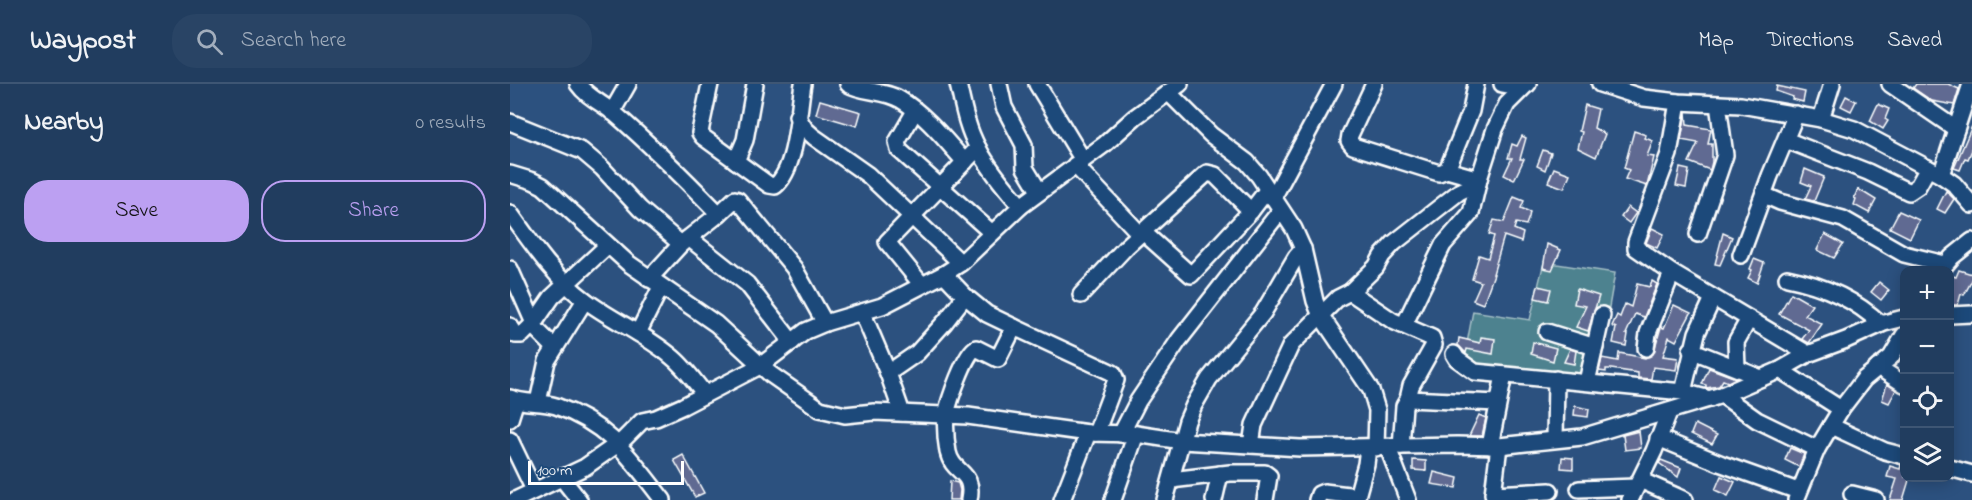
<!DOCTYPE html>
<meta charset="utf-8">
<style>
body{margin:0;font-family:"Indie Flower",sans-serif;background:#294465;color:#f1f3f6}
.controls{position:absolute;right:18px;bottom:18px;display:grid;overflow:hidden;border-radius:12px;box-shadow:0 3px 15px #0003}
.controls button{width:54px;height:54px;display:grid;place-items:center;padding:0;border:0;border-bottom:2px solid #3e5674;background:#213d5f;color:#f1f3f6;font:30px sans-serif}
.scale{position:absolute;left:18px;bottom:15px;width:156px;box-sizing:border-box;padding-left:6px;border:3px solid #fff;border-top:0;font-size:16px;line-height:21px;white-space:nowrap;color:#fff;-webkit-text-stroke:4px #1f4a7a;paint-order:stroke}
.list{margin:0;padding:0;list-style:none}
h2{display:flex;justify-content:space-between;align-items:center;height:78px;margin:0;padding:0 24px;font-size:26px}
h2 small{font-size:20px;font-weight:400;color:#a2aebd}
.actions{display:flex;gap:12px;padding:18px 24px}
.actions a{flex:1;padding:14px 0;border:2px solid #bca0f2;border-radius:24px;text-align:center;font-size:21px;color:#bca0f2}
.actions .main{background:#bca0f2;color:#111}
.icon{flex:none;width:33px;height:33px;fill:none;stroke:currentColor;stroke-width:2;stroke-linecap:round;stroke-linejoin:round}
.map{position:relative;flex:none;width:1462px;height:416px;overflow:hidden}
header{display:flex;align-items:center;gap:36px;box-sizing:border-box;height:84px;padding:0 30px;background:#213d5f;border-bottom:2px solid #3e5674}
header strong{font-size:28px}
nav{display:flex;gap:33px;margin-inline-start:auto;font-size:21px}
.search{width:420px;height:54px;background:#294465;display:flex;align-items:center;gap:15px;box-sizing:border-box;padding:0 21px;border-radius:24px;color:#a2aebd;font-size:22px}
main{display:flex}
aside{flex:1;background:#213d5f}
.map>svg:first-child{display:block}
.green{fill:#4e828f;stroke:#a6c0c7;stroke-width:1.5}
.building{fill:#616b92;stroke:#fff;stroke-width:1.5}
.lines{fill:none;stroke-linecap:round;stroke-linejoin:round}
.minor-casing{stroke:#fff;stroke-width:20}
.minor{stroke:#1f4a7a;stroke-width:15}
</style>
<header>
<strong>Waypost</strong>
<div class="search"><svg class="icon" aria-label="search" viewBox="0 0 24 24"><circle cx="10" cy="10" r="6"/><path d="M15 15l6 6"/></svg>Search here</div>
<nav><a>Map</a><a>Directions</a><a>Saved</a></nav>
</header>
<main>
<aside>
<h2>Nearby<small>0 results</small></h2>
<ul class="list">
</ul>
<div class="actions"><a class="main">Save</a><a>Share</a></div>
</aside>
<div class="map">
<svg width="1462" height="416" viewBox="0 0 1462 416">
<rect width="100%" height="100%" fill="#2c517f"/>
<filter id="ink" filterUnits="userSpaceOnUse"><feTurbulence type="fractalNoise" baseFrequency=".0167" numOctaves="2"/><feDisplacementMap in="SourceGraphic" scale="12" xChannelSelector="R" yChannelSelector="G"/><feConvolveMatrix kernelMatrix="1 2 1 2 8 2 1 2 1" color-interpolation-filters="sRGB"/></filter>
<g filter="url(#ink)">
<polygon class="green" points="1034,178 1105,189 1086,297 952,286 963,227 1020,236"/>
<g class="building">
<polygon points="1406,0 1438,0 1449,5 1444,21 1422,17 1403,4"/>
<polygon points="1267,2 1295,8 1293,18 1282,15 1283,13 1266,7"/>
<polygon points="1336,12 1346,17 1341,27 1331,22"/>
<polygon points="310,16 351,28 347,42 306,30"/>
<polygon points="1368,20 1379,25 1375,35 1378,37 1373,45 1360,37"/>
<polygon points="1075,21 1088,25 1084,44 1095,50 1086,73 1068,64 1072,48 1069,47"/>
<polygon points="1176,28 1177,41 1201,45 1198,60 1202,60 1202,78 1200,86 1179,78 1188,59 1171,56"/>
<polygon points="1462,42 1462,66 1458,75 1455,74 1450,86 1444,84"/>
<polygon points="1124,47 1136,51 1135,54 1143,57 1137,72 1144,73 1137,102 1115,95 1119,86 1114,84"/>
<polygon points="1012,52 1016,54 1010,75 1014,75 1004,96 994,91 1002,74 998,74 1002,60 1007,62"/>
<polygon points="1033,66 1041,69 1035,86 1027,82"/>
<polygon points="1044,84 1060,90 1054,104 1038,98"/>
<polygon points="1170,84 1179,86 1176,104 1166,102"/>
<polygon points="1295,85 1314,93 1304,117 1307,118 1295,115 1301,102 1291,98"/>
<polygon points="1348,105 1366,116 1359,129 1344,121 1346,115 1344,114"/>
<polygon points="1436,107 1444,115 1435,129 1427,125"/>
<polygon points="1004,113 1014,117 1011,124 1020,128 1019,133 1016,141 1006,139 1004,145 1013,149 1011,158 994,152 983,190 984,190 973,220 963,216 971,198 962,195 969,171 978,174 984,152 979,150 984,136 994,138"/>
<polygon points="1118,123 1126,129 1119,139 1111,133"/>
<polygon points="1389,127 1409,136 1400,154 1380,144"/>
<polygon points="1142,144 1154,150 1147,164 1136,159"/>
<polygon points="1213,149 1222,153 1210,181 1205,180"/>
<polygon points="1315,150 1333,160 1324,174 1307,166"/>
<polygon points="1037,160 1051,166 1042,186 1033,184"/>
<polygon points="1244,175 1254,179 1247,199 1238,194 1242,186 1240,185"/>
<polygon points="1449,186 1462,190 1462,196 1454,211 1451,210 1448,221 1440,221 1440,191 1446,193"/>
<polygon points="1142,197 1147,200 1134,233 1125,230 1116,250 1118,250 1116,262 1103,259 1106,244 1102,242 1107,231 1110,233 1115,220 1121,223 1127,200 1140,203"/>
<polygon points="1369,198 1379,206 1371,216 1361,208"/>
<polygon points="1028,202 1041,205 1038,217 1025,214"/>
<polygon points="1067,205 1089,212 1078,247 1066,243 1076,222 1064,220"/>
<polygon points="1281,209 1302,221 1295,231 1312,240 1299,259 1292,255 1299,246 1269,230"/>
<polygon points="1164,221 1181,229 1166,257 1159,253 1153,272 1168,274 1166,286 1143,283 1141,295 1128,294 1128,289 1101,285 1096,285 1096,288 1089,287 1092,274 1108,277 1109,269 1135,274 1143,270 1151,243 1154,244"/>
<polygon points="971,253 985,255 983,270 957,265 956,269 948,261 949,254 970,259"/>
<polygon points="1023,258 1046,264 1043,277 1021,270"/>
<polygon points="1060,265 1066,267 1064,280 1054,278"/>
<polygon points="1199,284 1226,294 1218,298 1213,296 1209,302 1196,304 1196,301 1192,300"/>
<polygon points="1377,300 1386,306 1379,319 1372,316"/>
<polygon points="1065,322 1079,325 1078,333 1064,331"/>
<polygon points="969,331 976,334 972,352 959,352"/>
<polygon points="1185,340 1207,351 1202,360 1181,350"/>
<polygon points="1129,347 1131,364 1115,366 1113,351"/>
<polygon points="1280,364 1294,370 1289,383 1275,376"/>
<polygon points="173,371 194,409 185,413 164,376"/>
<polygon points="1052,373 1063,374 1063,385 1051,384"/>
<polygon points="903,376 916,377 916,387 903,386"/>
<polygon points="1151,376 1171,384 1168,393 1149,379"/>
<polygon points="1391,381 1395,381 1395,393 1400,393 1393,416 1380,416 1387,395 1377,393 1380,382 1390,385"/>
<polygon points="924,388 948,394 946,404 921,400"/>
<polygon points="1211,392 1225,398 1218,412 1205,406"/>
<polygon points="440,397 448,399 450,406 449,416 439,416"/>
</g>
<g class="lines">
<g class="minor-casing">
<g id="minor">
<path d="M68,0C77,13 92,19 104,29C141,61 175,95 209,130L225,115L228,116L284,184L315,239"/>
<path d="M200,0L191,43L190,49L193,53L259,101L265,102C287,84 288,28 293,0"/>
<path d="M338,0C353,9 375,6 391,16C416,31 436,57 455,78"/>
<path d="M448,0C453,22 457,44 468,64C479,85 495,104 511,122"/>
<polyline points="489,0 494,23 514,61 515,84 529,107"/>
<polyline points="527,0 573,76"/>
<polyline points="864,0 840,51 839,57 843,62 929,89 937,86 961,27 966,0"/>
<polyline points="992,0 1008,3 1018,0"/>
<polyline points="1090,0 1134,14 1168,18 1231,21 1311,35 1344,45 1431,91 1444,100 1462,121"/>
<polyline points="1380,0 1446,45"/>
<polyline points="658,8 701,51 737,78 749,92 784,145 793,165 805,217 811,232 861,306 867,326 866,364"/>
<polyline points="1168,18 1159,70 1126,158 1126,164 1162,189 1298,270"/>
<polyline points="405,27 387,58 389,66 482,149"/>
<polyline points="102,28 118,0"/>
<polyline points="287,32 295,45 304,53 358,91 451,179"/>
<polyline points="1311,35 1322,0"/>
<polyline points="0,38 72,67 92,84 130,125 171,160 139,195"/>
<polyline points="1276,56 1358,88 1399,108 1408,102 1418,84"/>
<polyline points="226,77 235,56 245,0"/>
<polyline points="565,81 630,150"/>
<polyline points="937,86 969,95"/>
<polyline points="0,90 23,97 33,102 118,179 206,240 260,290 310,325 335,331 364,328 458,332 578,349 626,350 672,357 790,364 947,361 989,362 1072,353 1212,311 1270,286 1298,270 1336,256 1374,239 1394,234"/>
<polyline points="1431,91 1461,0"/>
<polyline points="1254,111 1270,118 1333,135 1394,170 1435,180"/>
<polyline points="763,114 824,0"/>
<path d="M0,129C22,160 45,194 75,216C103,237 135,250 161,272C174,282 184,297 195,310"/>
<polyline points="633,148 681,191 741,127 758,105"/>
<polyline points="1188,150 1215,71 1208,20"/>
<polyline points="179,154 237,200 282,258"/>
<polyline points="171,160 209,130"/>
<polyline points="1231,171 1260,92 1286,30"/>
<polyline points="0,185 27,246 44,263"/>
<polyline points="1431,186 1442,173 1462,157"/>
<path d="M1277,194C1312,201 1346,216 1371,240"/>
<polyline points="412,201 377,158 468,64"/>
<polyline points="840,208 866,183 872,172 884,159 949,108 968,99"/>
<polyline points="571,211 616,163 697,89 705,91 741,127"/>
<path d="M455,212L477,230L504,243L488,275L466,264C455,269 439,317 436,331C435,342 436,357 438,368C443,391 465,386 459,416"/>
<polyline points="353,230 378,289"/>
<polyline points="1440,231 1462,230"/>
<polyline points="894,241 933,161 961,129 969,95 985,45 997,20 1017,0"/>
<polyline points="0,242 6,251 12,251 24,239 42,213 97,162"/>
<polyline points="504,243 603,289 606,296 586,349"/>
<polyline points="1037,248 1085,263"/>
<polyline points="128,249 151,203"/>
<polyline points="1136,264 1138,249 1162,189"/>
<polyline points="1181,266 1251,294"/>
<polyline points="944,270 947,275 965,288 1173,308 1200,315"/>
<polyline points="1368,283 1394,300"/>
<polyline points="1227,284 1226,258 1239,235"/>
<polyline points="1270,286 1331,325"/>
<polyline points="1077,298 1092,231"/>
<polyline points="1173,308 1187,249 1203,214"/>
<polyline points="1212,311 1247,336 1307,365"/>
<path d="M0,314C14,320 31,317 46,322C100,341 120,374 153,416"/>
<polyline points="28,318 37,277 75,216"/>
<polyline points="392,329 378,289 407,269 435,238 455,212 434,190"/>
<polyline points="0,335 6,316"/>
<polyline points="1321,342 1375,367 1394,372"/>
<polyline points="611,350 628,317 669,256 771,126"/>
<polyline points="1148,354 1212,380 1288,407"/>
<polyline points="1045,355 1046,295"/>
<polyline points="0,356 24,406"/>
<polyline points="741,361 744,341 781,261 828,214 840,208 883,237 922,254 924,261 901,302 898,315"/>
<polyline points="891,362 894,322 898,315 988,319"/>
<polyline points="980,362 994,291"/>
<polyline points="989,362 983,410 1040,407"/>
<polyline points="878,364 898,416"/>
<polyline points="1440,384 1462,390"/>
<polyline points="51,393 69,416"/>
<polyline points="661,396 720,389 755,389 759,392 755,416"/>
<polyline points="1130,396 1175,416"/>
<polyline points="1069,405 1126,403"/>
<polyline points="1342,410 1366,416"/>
<polyline points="5,416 75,383 112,357 132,337 146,334 173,322 250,282 296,247 315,239 372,222 434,190 451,179 511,122 595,60 625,33 670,0"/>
<polyline points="552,416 578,349"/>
<polyline points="603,416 626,350"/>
<polyline points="655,416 677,337 684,321 699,295 753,229 786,173 793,165"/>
<polyline points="704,416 710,390"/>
<polyline points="807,416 809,410 814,408 847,412"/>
<polyline points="846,416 856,380 858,364"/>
<polyline points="1120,416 1144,367 1159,328"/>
<polyline points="1286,416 1307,365 1331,325 1354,295 1381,273 1394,251"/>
</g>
</g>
<use href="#minor" class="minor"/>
</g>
</g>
</svg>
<div class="controls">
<button>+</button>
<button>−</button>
<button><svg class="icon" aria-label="locate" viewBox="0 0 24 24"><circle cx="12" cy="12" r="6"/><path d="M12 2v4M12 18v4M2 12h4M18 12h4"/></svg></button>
<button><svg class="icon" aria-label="layers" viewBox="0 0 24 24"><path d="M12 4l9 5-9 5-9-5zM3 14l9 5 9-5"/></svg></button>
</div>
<div class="scale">100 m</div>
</div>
</main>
